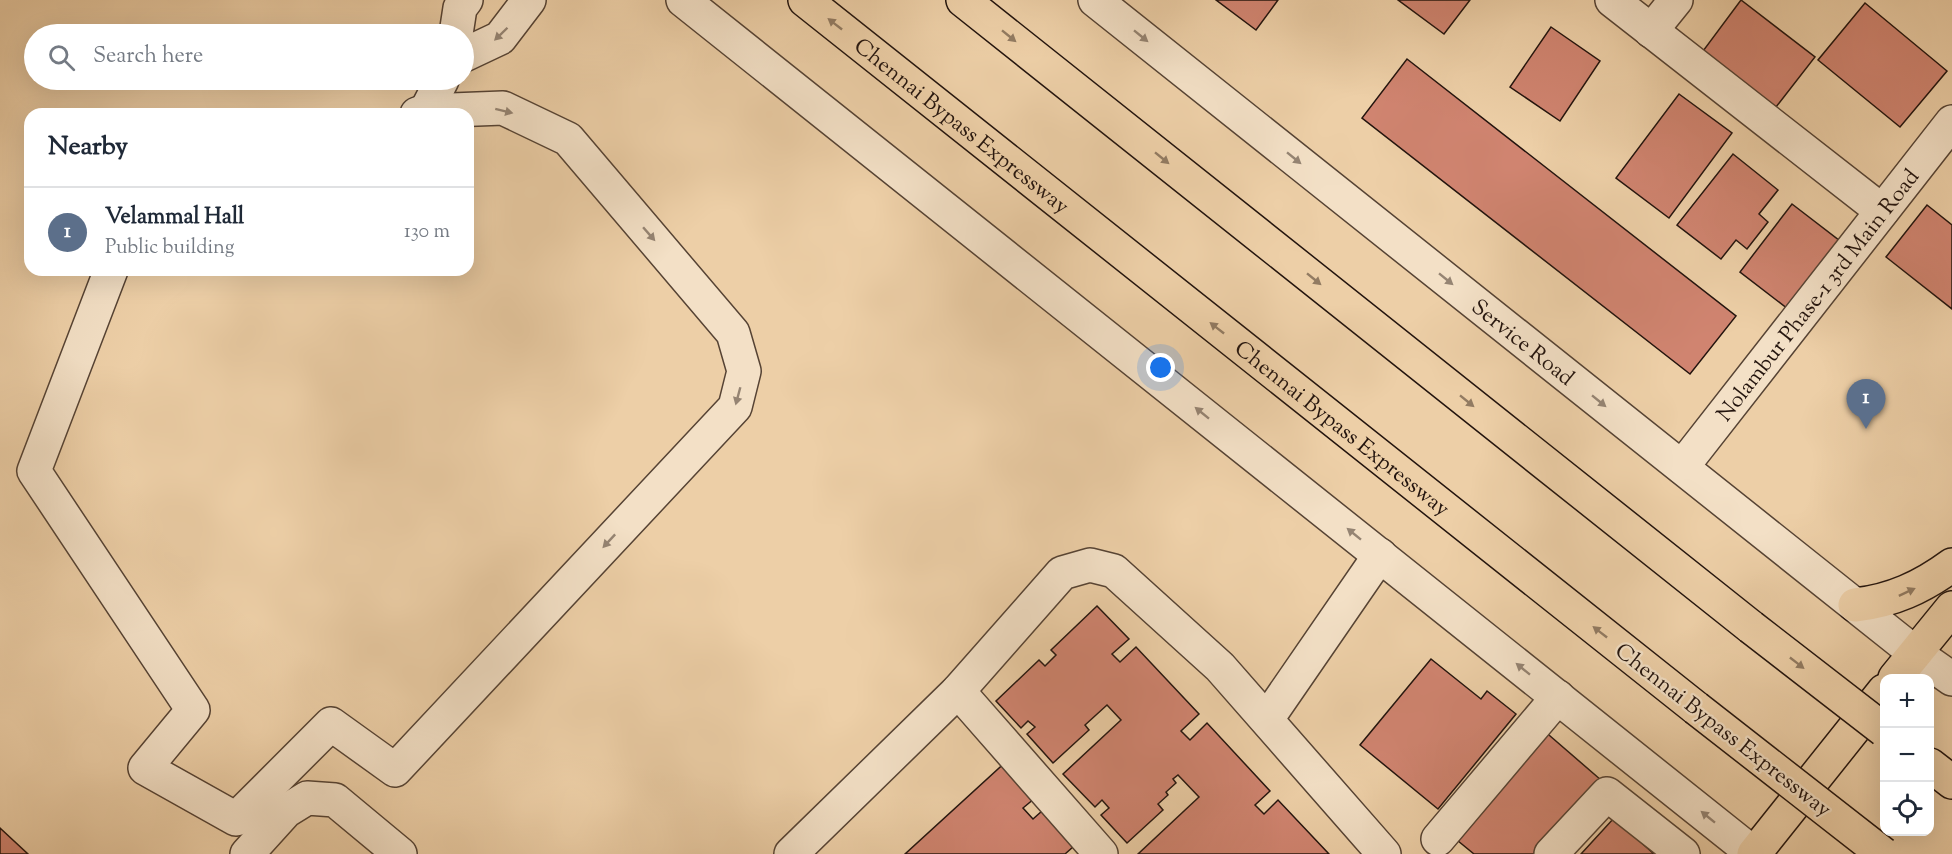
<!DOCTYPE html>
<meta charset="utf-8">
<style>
body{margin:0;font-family:"Sorts Mill Goudy",serif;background:#f2f2f3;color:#1f2937}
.controls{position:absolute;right:18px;bottom:18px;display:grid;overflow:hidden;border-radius:12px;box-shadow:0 6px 24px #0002}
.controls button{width:54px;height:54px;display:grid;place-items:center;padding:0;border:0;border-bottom:2px solid #e0e1e3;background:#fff;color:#1f2937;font:30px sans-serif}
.you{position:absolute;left:1161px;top:368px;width:21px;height:21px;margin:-15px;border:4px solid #fff;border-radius:50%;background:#1a73e8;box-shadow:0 0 0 9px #1a73e833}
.badge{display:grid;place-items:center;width:39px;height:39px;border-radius:50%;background:#8f2418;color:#fff;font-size:20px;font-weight:700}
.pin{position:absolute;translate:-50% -50px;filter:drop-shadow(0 2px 3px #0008)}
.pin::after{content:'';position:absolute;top:32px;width:21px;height:18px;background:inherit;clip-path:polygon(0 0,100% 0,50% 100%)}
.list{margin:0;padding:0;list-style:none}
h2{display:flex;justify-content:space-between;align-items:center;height:78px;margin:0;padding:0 24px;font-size:26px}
h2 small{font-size:20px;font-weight:400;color:#747a83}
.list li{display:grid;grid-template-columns:39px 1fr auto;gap:18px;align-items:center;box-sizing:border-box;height:90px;padding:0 24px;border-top:2px solid #e0e1e3}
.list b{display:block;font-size:22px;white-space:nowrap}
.list p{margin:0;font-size:20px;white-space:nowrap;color:#747a83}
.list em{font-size:20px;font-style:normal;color:#747a83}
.icon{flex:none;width:33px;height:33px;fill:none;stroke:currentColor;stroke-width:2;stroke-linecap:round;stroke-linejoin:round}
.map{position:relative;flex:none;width:1952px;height:854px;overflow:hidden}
.search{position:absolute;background:#fff;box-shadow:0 6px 24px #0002;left:24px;top:24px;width:450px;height:66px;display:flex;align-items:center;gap:15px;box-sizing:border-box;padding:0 21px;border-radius:33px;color:#747a83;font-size:22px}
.panel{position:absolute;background:#fff;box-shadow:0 6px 24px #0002;left:24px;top:108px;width:450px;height:168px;border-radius:18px}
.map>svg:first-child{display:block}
.building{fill:#d08470;stroke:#23140e;stroke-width:1.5}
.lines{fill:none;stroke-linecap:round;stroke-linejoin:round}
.minor-casing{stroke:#564334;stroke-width:36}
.major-casing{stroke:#23140e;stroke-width:36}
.highway-casing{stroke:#23140e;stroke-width:36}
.minor{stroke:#f3e0c6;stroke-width:33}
.major{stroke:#edcfa7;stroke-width:33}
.highway{stroke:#edcfa7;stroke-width:33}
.highway-bridge-casing{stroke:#23140e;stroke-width:36;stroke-linecap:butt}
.highway-bridge{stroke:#edcfa7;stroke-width:33}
.oneway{fill:#927b62}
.oneway2{fill:#958473}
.labels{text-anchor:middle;stroke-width:4.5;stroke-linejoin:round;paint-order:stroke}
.street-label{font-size:22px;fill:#23140e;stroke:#f3e0c6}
</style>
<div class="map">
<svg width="1952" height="854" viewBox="0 0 1952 854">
<rect width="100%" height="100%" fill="#edcfa7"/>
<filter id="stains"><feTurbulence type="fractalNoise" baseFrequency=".00333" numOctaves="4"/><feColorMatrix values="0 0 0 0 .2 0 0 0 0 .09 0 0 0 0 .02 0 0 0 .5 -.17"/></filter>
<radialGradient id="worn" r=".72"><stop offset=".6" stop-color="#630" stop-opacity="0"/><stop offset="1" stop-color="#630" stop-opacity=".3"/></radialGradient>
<g class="building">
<polygon points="1216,0 1278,0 1256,30"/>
<polygon points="1398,0 1470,0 1444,34"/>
<polygon points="1741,0 1815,57 1776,107 1703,51"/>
<polygon points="1865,3 1947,71 1900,127 1818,60"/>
<polygon points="1551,27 1600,61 1560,121 1510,87"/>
<polygon points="1407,59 1736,316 1690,374 1362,118"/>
<polygon points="1679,94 1732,133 1669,218 1616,178"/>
<polygon points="1733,154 1778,190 1759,214 1768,222 1747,249 1736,240 1721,259 1677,225"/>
<polygon points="1792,204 1840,241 1788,309 1740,272"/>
<polygon points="1927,205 1952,225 1952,309 1886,257"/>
<polygon points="1097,606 1129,639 1112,654 1120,662 1136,647 1199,714 1181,731 1190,740 1207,723 1270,791 1255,805 1264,814 1278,800 1329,854 1138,854 1199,797 1178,775 1173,779 1176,783 1166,792 1168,795 1158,804 1163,810 1127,843 1101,815 1109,808 1102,800 1095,807 1063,774 1121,720 1107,705 1085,725 1089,730 1053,763 1027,734 1035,727 1028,721 1021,728 996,701 1039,660 1045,666 1056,655 1051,650"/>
<polygon points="1431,659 1481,699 1487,691 1516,714 1438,809 1360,745"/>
<polygon points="1542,729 1601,780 1539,854 1474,854 1452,836"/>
<polygon points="1010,758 1041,793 1023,808 1033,819 1051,803 1082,839 1065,854 905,854"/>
<polygon points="1614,818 1654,854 1581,854"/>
<polygon points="0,828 28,854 0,854"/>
</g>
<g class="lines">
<g class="minor-casing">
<g id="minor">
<polyline points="683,0 1754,854"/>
<path id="s1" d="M1095,0L1915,653L1952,679"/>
<polyline points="1612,0 1882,211"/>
<polyline points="1651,31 1676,0"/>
<polyline points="456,34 460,8 466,0"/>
<polyline points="464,55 500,38 529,0"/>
<polyline points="426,111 442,80"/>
<polyline points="111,270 34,471 193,710 145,768 236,819 331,724 395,770 735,407 744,371 733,333 568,139 503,108 426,111 417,114"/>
<path id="s2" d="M1682,467L1952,122"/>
<polyline points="958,691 1101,854"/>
<polyline points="1267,719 1380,555"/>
<polyline points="1438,839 1558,697"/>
<polyline points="247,854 286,811 307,798 335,800 400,854"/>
<polyline points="791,854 958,691 1062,573 1090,565 1114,571 1220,667 1384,854"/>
<polyline points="1551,854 1607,794 1683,854"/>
</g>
</g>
<g class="major-casing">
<g id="major">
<path d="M1855,605C1892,601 1922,587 1952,565"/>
<polyline points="1895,678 1952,608"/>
<polyline points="1754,854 1884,691"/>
</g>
</g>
<g class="highway-casing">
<g id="highway">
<path id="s3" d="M805,0L1696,708"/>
<polyline points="963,0 1751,627"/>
<polyline points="1930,765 1952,782"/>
</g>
</g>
<use href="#minor" class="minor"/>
<use href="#major" class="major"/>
<use href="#highway" class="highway"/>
<g class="highway-bridge-casing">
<g id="highway-bridge">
<polyline points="1751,627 1884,730"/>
<polyline points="1696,708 1883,854"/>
</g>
</g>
<use href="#highway-bridge" class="highway-bridge"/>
</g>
<defs><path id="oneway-solid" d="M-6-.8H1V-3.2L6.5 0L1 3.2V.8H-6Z" transform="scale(1.5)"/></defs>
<g class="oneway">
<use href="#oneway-solid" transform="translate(835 24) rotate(-142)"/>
<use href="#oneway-solid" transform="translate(1009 36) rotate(39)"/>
<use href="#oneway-solid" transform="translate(1162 158) rotate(39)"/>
<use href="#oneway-solid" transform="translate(1314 279) rotate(39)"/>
<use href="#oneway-solid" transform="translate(1217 328) rotate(-142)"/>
<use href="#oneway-solid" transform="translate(1467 401) rotate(39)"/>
<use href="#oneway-solid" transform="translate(1907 592) rotate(-25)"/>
<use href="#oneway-solid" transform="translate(1600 632) rotate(-142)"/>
<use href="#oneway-solid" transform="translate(1797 663) rotate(38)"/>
</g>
<g class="oneway2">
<use href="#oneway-solid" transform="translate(501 34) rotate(136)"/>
<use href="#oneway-solid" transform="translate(1141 36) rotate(39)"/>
<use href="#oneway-solid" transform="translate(504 111) rotate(14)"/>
<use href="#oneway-solid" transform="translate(1294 158) rotate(39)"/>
<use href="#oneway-solid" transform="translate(649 234) rotate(49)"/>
<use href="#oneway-solid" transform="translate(1446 279) rotate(39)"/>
<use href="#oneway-solid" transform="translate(738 396) rotate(105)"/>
<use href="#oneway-solid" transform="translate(1599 401) rotate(39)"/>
<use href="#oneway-solid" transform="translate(1202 413) rotate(-141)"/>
<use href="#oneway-solid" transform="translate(1354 534) rotate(-141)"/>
<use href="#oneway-solid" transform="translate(609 541) rotate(133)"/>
<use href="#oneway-solid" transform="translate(1523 669) rotate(-141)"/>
<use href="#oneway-solid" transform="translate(1708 817) rotate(-141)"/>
</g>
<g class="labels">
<g class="street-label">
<text dy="8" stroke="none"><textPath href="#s3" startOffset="201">Chennai Bypass Expressway</textPath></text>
<text dy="8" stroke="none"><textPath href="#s2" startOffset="219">Nolambur Phase-1 3rd Main Road</textPath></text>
<text dy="8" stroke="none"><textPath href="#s1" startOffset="548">Service Road</textPath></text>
<text dy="8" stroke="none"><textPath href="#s3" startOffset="687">Chennai Bypass Expressway</textPath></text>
<text transform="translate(1724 729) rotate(38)" y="8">Chennai Bypass Expressway</text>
</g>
</g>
<rect width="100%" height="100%" filter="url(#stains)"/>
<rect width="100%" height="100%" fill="url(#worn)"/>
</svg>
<div class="controls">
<button>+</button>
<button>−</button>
<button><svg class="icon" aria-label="locate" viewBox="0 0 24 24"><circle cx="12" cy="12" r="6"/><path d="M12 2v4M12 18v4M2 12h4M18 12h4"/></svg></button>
</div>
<div class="you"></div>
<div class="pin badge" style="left:1866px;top:429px;background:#5c6f8a">1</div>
<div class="search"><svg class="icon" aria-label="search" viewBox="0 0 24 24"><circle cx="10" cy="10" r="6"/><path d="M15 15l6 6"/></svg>Search here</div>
<section class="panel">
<h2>Nearby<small></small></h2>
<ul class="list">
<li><span class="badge" style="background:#5c6f8a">1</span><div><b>Velammal Hall</b><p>Public building</p></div><em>130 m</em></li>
</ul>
</section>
</div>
